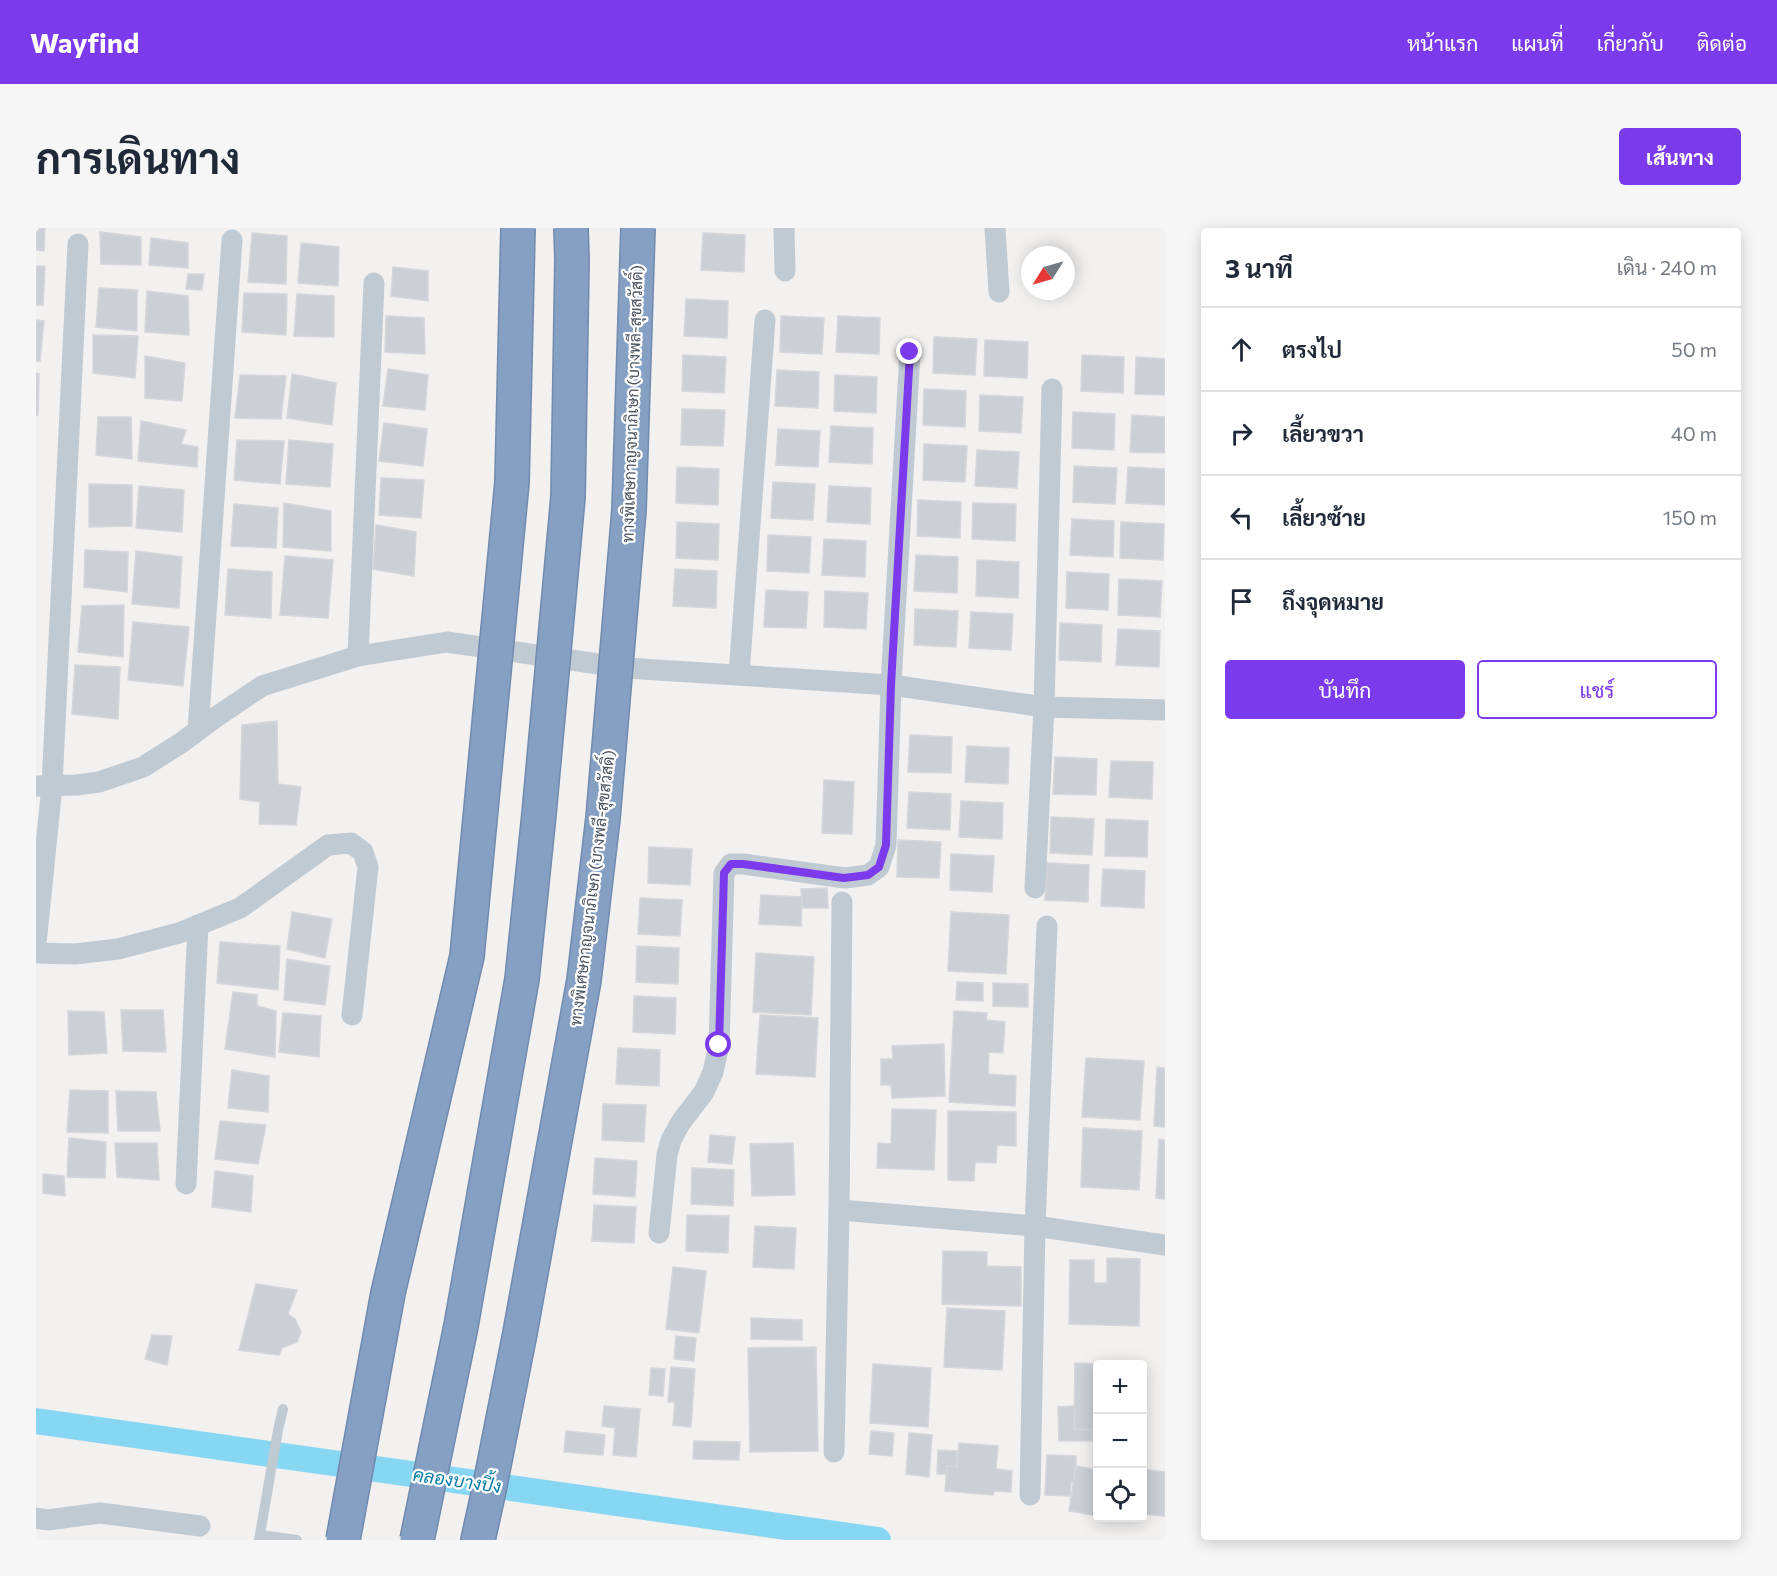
<!DOCTYPE html>
<html lang="th">
<meta charset="utf-8">
<style>
body{margin:0;font-family:Commissioner,Sarabun,sans-serif;background:#f6f6f7;color:#1f2937}
.controls{position:absolute;right:18px;bottom:18px;display:grid;overflow:hidden;border-radius:6px;box-shadow:0 3px 15px #0003}
.controls button{width:54px;height:54px;display:grid;place-items:center;padding:0;border:0;border-bottom:2px solid #e0e1e3;background:#fff;color:#1f2937;font:30px sans-serif}
.compass{position:absolute;left:985px;top:18px;width:54px;height:54px;border-radius:50%;background:#fff;box-shadow:0 3px 15px #0003;rotate:233deg}
.stop{position:absolute;width:18px;height:18px;margin:-14px;border:4px solid #7c3aed;border-radius:50%;background:#fff}
.stop.end{background:#7c3aed;border-color:#fff;box-shadow:0 2px 6px #0008}
.list{margin:0;padding:0;list-style:none}
h2{display:flex;justify-content:space-between;align-items:center;height:78px;margin:0;padding:0 24px;font-size:26px}
h2 small{font-size:20px;font-weight:400;color:#747a83}
.list li{display:grid;grid-template-columns:39px 1fr auto;gap:18px;align-items:center;box-sizing:border-box;height:84px;padding:0 24px;border-top:2px solid #e0e1e3}
.list b{display:block;font-size:22px;white-space:nowrap}
.list em{font-size:20px;font-style:normal;color:#747a83}
.actions{display:flex;gap:12px;padding:18px 24px}
.actions a{flex:1;padding:14px 0;border:2px solid #7c3aed;border-radius:6px;text-align:center;font-size:21px;color:#7c3aed}
.actions .main{background:#7c3aed;color:#fff}
.icon{flex:none;width:33px;height:33px;fill:none;stroke:currentColor;stroke-width:2;stroke-linecap:round;stroke-linejoin:round}
.map{position:relative;flex:none;width:1129px;height:1312px;overflow:hidden;border-radius:6px}
header{display:flex;align-items:center;gap:36px;box-sizing:border-box;height:84px;padding:0 30px;background:#7c3aed;color:#fff}
header strong{font-size:28px}
nav{display:flex;gap:33px;margin-inline-start:auto;font-size:21px}
.intro{display:flex;align-items:center;justify-content:space-between;box-sizing:border-box;height:144px;padding:0 36px}
h1{margin:0;font-size:42px}
.button{padding:15px 27px;border-radius:6px;background:#7c3aed;color:#fff;font-size:21px;font-weight:700}
main{display:flex;gap:36px;padding:0 36px}
aside{flex:1;background:#fff;border-radius:6px;box-shadow:0 3px 15px #0003}
.map>svg:first-child{display:block}
.lines{fill:none;stroke-linecap:round;stroke-linejoin:round}
.canal{stroke:#88d7f2;stroke-width:26}
.building{fill:#cccfd5;stroke:#d4d6dc;stroke-width:1.5}
.motorway-casing{stroke:#718bae;stroke-width:36}
.service{stroke:#c0cad3;stroke-width:10}
.minor{stroke:#c0cad3;stroke-width:21}
.motorway{stroke:#85a0c2;stroke-width:33}
.motorway-bridge-casing{stroke:#718bae;stroke-width:36;stroke-linecap:butt}
.motorway-bridge{stroke:#85a0c2;stroke-width:33}
.route{stroke:#7c3aed;stroke-width:8}
.labels{text-anchor:middle;stroke-width:4.5;stroke-linejoin:round;paint-order:stroke}
.street-label{font-size:16px;fill:#47535f;stroke:#fff}
.water-label{font-size:18px;font-style:italic;fill:#057ca5;stroke:#fff}
</style>
<header>
<strong>Wayfind</strong>
<nav><a>หน้าแรก</a><a>แผนที่</a><a>เกี่ยวกับ</a><a>ติดต่อ</a></nav>
</header>
<div class="intro"><h1>การเดินทาง</h1><a class="button">เส้นทาง</a></div>
<main>
<div class="map">
<svg width="1129" height="1312" viewBox="0 0 1129 1312">
<rect width="100%" height="100%" fill="#f3f0f0"/>
<g class="lines">
<polyline class="canal" points="0,1193 842,1312"/>
</g>
<g class="building">
<polygon points="0,0 9,0 8,23 0,22"/>
<polygon points="64,4 105,9 105,37 65,36"/>
<polygon points="216,5 251,8 250,56 212,54"/>
<polygon points="667,5 709,7 708,44 665,42"/>
<polygon points="115,10 152,15 152,40 113,37"/>
<polygon points="265,15 303,19 302,58 262,55"/>
<polygon points="0,38 9,38 7,77 0,77"/>
<polygon points="357,39 392,43 392,73 355,68"/>
<polygon points="152,46 168,46 166,62 150,61"/>
<polygon points="63,60 101,62 101,103 60,99"/>
<polygon points="111,63 152,68 153,107 109,104"/>
<polygon points="208,65 251,66 250,107 206,104"/>
<polygon points="261,66 298,68 298,109 258,108"/>
<polygon points="650,71 692,73 691,110 648,108"/>
<polygon points="350,88 388,90 389,126 349,124"/>
<polygon points="745,88 788,90 786,126 744,124"/>
<polygon points="802,88 844,90 843,126 800,124"/>
<polygon points="0,92 8,93 4,133 0,133"/>
<polygon points="57,107 102,108 99,150 57,145"/>
<polygon points="898,109 941,111 939,147 897,145"/>
<polygon points="949,112 992,114 991,150 948,148"/>
<polygon points="647,127 690,129 688,165 646,163"/>
<polygon points="1046,127 1088,129 1087,165 1045,163"/>
<polygon points="109,128 149,135 146,173 109,170"/>
<polygon points="1100,129 1129,131 1129,167 1099,166"/>
<polygon points="352,141 392,147 389,182 347,178"/>
<polygon points="741,142 783,144 782,180 739,178"/>
<polygon points="0,145 3,146 2,187 0,187"/>
<polygon points="256,146 300,155 296,197 251,190"/>
<polygon points="204,147 250,148 245,191 199,190"/>
<polygon points="799,147 841,149 840,185 798,183"/>
<polygon points="888,161 930,163 929,199 887,197"/>
<polygon points="944,167 987,169 985,205 943,203"/>
<polygon points="646,181 689,182 687,218 645,217"/>
<polygon points="1037,184 1079,186 1078,222 1036,220"/>
<polygon points="1096,187 1129,189 1129,225 1094,224"/>
<polygon points="62,189 95,189 96,231 60,227"/>
<polygon points="105,193 150,202 145,216 162,219 161,239 102,233"/>
<polygon points="348,195 391,201 387,238 343,233"/>
<polygon points="795,198 837,200 836,236 793,234"/>
<polygon points="742,201 784,203 782,239 740,237"/>
<polygon points="201,212 248,213 244,256 198,252"/>
<polygon points="253,212 297,216 294,259 250,256"/>
<polygon points="888,216 931,218 929,254 887,252"/>
<polygon points="941,222 983,224 981,260 939,258"/>
<polygon points="1038,238 1081,240 1079,276 1037,274"/>
<polygon points="641,239 683,241 682,277 640,275"/>
<polygon points="1092,239 1129,241 1129,277 1090,275"/>
<polygon points="345,250 388,252 385,290 343,287"/>
<polygon points="737,254 779,256 777,292 735,290"/>
<polygon points="53,256 96,257 96,298 53,299"/>
<polygon points="103,258 148,262 146,304 100,300"/>
<polygon points="793,258 835,260 834,296 791,294"/>
<polygon points="882,272 925,274 924,310 881,308"/>
<polygon points="248,275 295,283 295,323 247,319"/>
<polygon points="937,275 980,276 979,313 936,311"/>
<polygon points="198,276 242,280 240,320 195,318"/>
<polygon points="1036,291 1078,293 1077,329 1034,327"/>
<polygon points="641,294 683,296 682,332 640,330"/>
<polygon points="1085,294 1128,296 1127,332 1084,330"/>
<polygon points="340,297 380,304 378,348 337,341"/>
<polygon points="732,307 775,309 773,345 731,343"/>
<polygon points="788,311 830,313 829,349 786,347"/>
<polygon points="49,322 92,324 91,364 48,359"/>
<polygon points="100,323 146,329 143,380 96,376"/>
<polygon points="880,327 922,329 921,365 878,363"/>
<polygon points="249,328 297,332 292,390 244,387"/>
<polygon points="941,332 983,334 982,370 940,368"/>
<polygon points="192,341 236,344 235,390 189,387"/>
<polygon points="639,341 681,343 680,380 637,378"/>
<polygon points="1031,344 1073,346 1072,382 1030,380"/>
<polygon points="1083,351 1126,353 1124,389 1082,387"/>
<polygon points="730,362 772,364 770,400 728,399"/>
<polygon points="789,363 832,365 830,401 788,399"/>
<polygon points="88,377 87,429 42,424 46,378"/>
<polygon points="879,381 922,383 920,419 878,417"/>
<polygon points="935,384 977,386 975,422 933,420"/>
<polygon points="97,394 153,399 147,458 92,452"/>
<polygon points="1024,395 1066,397 1065,434 1023,432"/>
<polygon points="1082,401 1124,403 1123,439 1080,437"/>
<polygon points="39,437 84,439 82,491 36,486"/>
<polygon points="241,493 242,556 265,559 260,597 223,596 224,574 204,571 206,497"/>
<polygon points="874,507 916,509 915,545 872,544"/>
<polygon points="931,518 973,520 972,556 929,554"/>
<polygon points="1019,529 1061,531 1060,567 1017,566"/>
<polygon points="1075,533 1117,534 1116,571 1073,569"/>
<polygon points="788,552 818,554 816,606 786,605"/>
<polygon points="873,564 915,566 914,602 871,600"/>
<polygon points="925,573 967,575 966,611 923,609"/>
<polygon points="1015,589 1058,591 1056,627 1014,625"/>
<polygon points="1070,591 1112,593 1111,629 1069,628"/>
<polygon points="862,612 905,614 903,650 861,649"/>
<polygon points="613,619 656,621 654,657 612,655"/>
<polygon points="915,626 958,628 956,664 914,662"/>
<polygon points="1011,635 1053,637 1052,674 1009,672"/>
<polygon points="1067,641 1109,643 1108,680 1065,678"/>
<polygon points="791,660 792,680 766,680 765,661"/>
<polygon points="725,667 766,669 765,698 723,696"/>
<polygon points="604,670 646,672 644,708 602,706"/>
<polygon points="256,684 296,691 289,730 251,721"/>
<polygon points="915,684 973,687 970,746 912,743"/>
<polygon points="184,714 244,718 242,762 181,755"/>
<polygon points="601,718 643,720 642,756 600,754"/>
<polygon points="720,725 778,729 775,787 717,784"/>
<polygon points="251,731 294,738 289,777 248,772"/>
<polygon points="921,754 947,755 947,773 920,772"/>
<polygon points="957,755 992,756 992,779 957,778"/>
<polygon points="197,764 221,767 221,778 240,783 239,829 189,821"/>
<polygon points="598,768 640,770 639,806 597,804"/>
<polygon points="85,782 127,782 130,824 87,823"/>
<polygon points="32,783 68,784 71,825 33,827"/>
<polygon points="918,783 951,785 950,792 969,794 967,825 953,824 952,846 980,848 979,878 913,874"/>
<polygon points="247,785 285,788 283,829 243,824"/>
<polygon points="724,787 782,790 779,849 720,846"/>
<polygon points="908,816 909,868 856,870 855,857 845,857 845,831 857,831 856,818"/>
<polygon points="582,820 624,822 623,858 580,856"/>
<polygon points="1050,830 1108,833 1104,892 1046,889"/>
<polygon points="1121,839 1129,840 1129,899 1118,898"/>
<polygon points="196,842 233,848 232,884 192,880"/>
<polygon points="34,862 72,863 72,905 31,904"/>
<polygon points="80,863 120,864 124,903 82,903"/>
<polygon points="567,876 610,877 608,914 566,912"/>
<polygon points="856,881 900,882 898,942 841,940 842,915 855,916"/>
<polygon points="912,883 980,884 980,918 961,917 960,935 939,934 938,953 912,952"/>
<polygon points="184,893 230,897 222,936 179,931"/>
<polygon points="1047,900 1106,903 1103,962 1045,959"/>
<polygon points="674,907 699,909 696,936 672,934"/>
<polygon points="33,910 70,914 69,950 31,949"/>
<polygon points="1123,911 1129,912 1129,971 1120,970"/>
<polygon points="79,915 121,915 123,952 81,949"/>
<polygon points="757,915 759,967 716,968 714,916"/>
<polygon points="559,930 601,933 599,969 557,966"/>
<polygon points="656,940 698,942 697,978 655,976"/>
<polygon points="179,943 217,948 215,984 176,979"/>
<polygon points="7,946 28,948 29,968 7,965"/>
<polygon points="558,977 600,979 598,1015 556,1013"/>
<polygon points="651,987 693,988 692,1025 650,1023"/>
<polygon points="719,998 760,1000 758,1041 717,1039"/>
<polygon points="907,1023 951,1024 951,1038 985,1039 985,1078 906,1076"/>
<polygon points="1071,1030 1104,1031 1103,1098 1033,1096 1034,1032 1058,1032 1058,1055 1071,1055"/>
<polygon points="637,1039 670,1043 663,1105 630,1101"/>
<polygon points="220,1056 261,1062 252,1086 259,1091 265,1104 261,1114 246,1120 243,1127 203,1122"/>
<polygon points="911,1080 969,1083 966,1142 908,1139"/>
<polygon points="715,1090 766,1092 766,1112 715,1111"/>
<polygon points="116,1107 136,1108 131,1137 109,1131"/>
<polygon points="640,1108 660,1110 658,1133 638,1131"/>
<polygon points="780,1119 782,1223 714,1224 712,1120"/>
<polygon points="1039,1135 1069,1136 1062,1136 1062,1213 1056,1213 1056,1202 1038,1201"/>
<polygon points="837,1136 895,1140 892,1199 834,1195"/>
<polygon points="635,1139 659,1141 655,1199 637,1197 639,1174 632,1174"/>
<polygon points="615,1140 629,1141 627,1168 613,1167"/>
<polygon points="568,1178 604,1181 600,1229 577,1227 579,1200 566,1198"/>
<polygon points="1039,1178 1038,1201 1056,1202 1056,1213 1023,1213 1022,1179"/>
<polygon points="530,1203 569,1207 567,1227 528,1224"/>
<polygon points="835,1203 858,1205 856,1228 833,1226"/>
<polygon points="873,1205 896,1207 893,1249 870,1246"/>
<polygon points="658,1213 704,1214 703,1232 657,1231"/>
<polygon points="923,1215 962,1218 960,1241 976,1243 975,1264 958,1263 957,1267 909,1263 911,1238 921,1239"/>
<polygon points="902,1222 921,1223 921,1239 911,1238 911,1246 901,1246"/>
<polygon points="1011,1227 1040,1228 1040,1238 1037,1254 1035,1254 1034,1268 1009,1267"/>
<polygon points="1040,1238 1062,1242 1062,1288 1033,1283"/>
<polygon points="1106,1241 1129,1244 1129,1288 1106,1286"/>
</g>
<g class="lines">
<g class="motorway-casing">
<polyline id="motorway" points="442,1312 453,1262"/>
</g>
<g class="service">
<polyline points="224,1307 261,1312"/>
<polyline points="223,1312 242,1202 247,1181"/>
</g>
<g class="minor">
<polyline points="748,0 749,43"/>
<polyline points="959,0 963,64"/>
<polyline points="322,428 338,55"/>
<polyline points="703,447 729,92"/>
<polyline points="162,502 196,12"/>
<polyline points="0,558 41,557 63,554 107,539 145,515 180,489 226,458 322,428 411,414 590,440 855,457 1008,479 1129,482"/>
<polyline points="999,660 1008,479 1016,161"/>
<polyline points="0,716 16,558 42,16"/>
<polyline points="0,725 39,726 82,721 143,705 204,680 292,617 315,615 327,624 332,639 316,787"/>
<polyline points="150,956 162,697"/>
<polyline points="803,982 999,998 1129,1017"/>
<polyline points="623,1005 631,927 635,912 645,894 668,864 677,844 683,817 688,645 695,636 707,636 809,650 832,647 843,639 850,617 855,457 874,124"/>
<polyline points="798,1224 803,982 806,674"/>
<polyline points="994,1267 999,998 1011,698"/>
<polyline points="0,1290 12,1292 64,1285 164,1298"/>
</g>
<use href="#motorway" class="motorway"/>
<g class="motorway-bridge-casing">
<g id="motorway-bridge">
<polyline points="453,1262 484,1105 548,752 567,590 593,282 602,0"/>
<polyline points="307,1312 352,1065 431,728 476,254 482,0"/>
<polyline points="381,1312 425,1098 486,751 503,586 532,269 536,32 535,0"/>
</g>
</g>
<use href="#motorway-bridge" class="motorway-bridge"/>
</g>
<g class="lines">
<polyline class="route" points="683,817 688,645 695,636 707,636 808,650 832,647 843,639 850,617 855,457 874,124"/>
</g>
<g class="labels">
<g class="street-label">
<text transform="translate(596 176) rotate(-88)" y="6">ทางพิเศษกาญจนาภิเษก (บางพลี-สุขสวัสดิ์)</text>
<text transform="translate(556 660) rotate(-83)" y="6">ทางพิเศษกาญจนาภิเษก (บางพลี-สุขสวัสดิ์)</text>
</g>
<g class="water-label">
<text transform="translate(421 1253) rotate(8)" y="6">คลองบางปิ้ง</text>
</g>
</g>
</svg>
<div class="controls">
<button>+</button>
<button>−</button>
<button><svg class="icon" aria-label="locate" viewBox="0 0 24 24"><circle cx="12" cy="12" r="6"/><path d="M12 2v4M12 18v4M2 12h4M18 12h4"/></svg></button>
</div>
<svg class="compass" viewBox="-18 -18 36 36"><path d="M0-13l5 13h-10z" fill="#e53935"/><path d="M0 13l5-13h-10z" fill="#747a83"/></svg>
<div class="stop" style="left:683px;top:817px"></div>
<div class="stop end" style="left:874px;top:124px"></div>
</div>
<aside>
<h2>3 นาที<small>เดิน · 240 m</small></h2>
<ul class="list">
<li><svg class="icon" aria-label="ahead" viewBox="0 0 24 24"><path d="M12 20V5M6 11l6-6 6 6"/></svg><div><b>ตรงไป</b></div><em>50 m</em></li>
<li><svg class="icon" aria-label="right" viewBox="0 0 24 24"><path d="M7 20v-9h11M14 6l5 5-5 5"/></svg><div><b>เลี้ยวขวา</b></div><em>40 m</em></li>
<li><svg class="icon" aria-label="left" viewBox="0 0 24 24"><path d="M17 20v-9H6M10 6l-5 5 5 5"/></svg><div><b>เลี้ยวซ้าย</b></div><em>150 m</em></li>
<li><svg class="icon" aria-label="arrive" viewBox="0 0 24 24"><path d="M6 21V4h12l-3 4 3 4H6"/></svg><div><b>ถึงจุดหมาย</b></div></li>
</ul>
<div class="actions"><a class="main">บันทึก</a><a>แชร์</a></div>
</aside>
</main>
